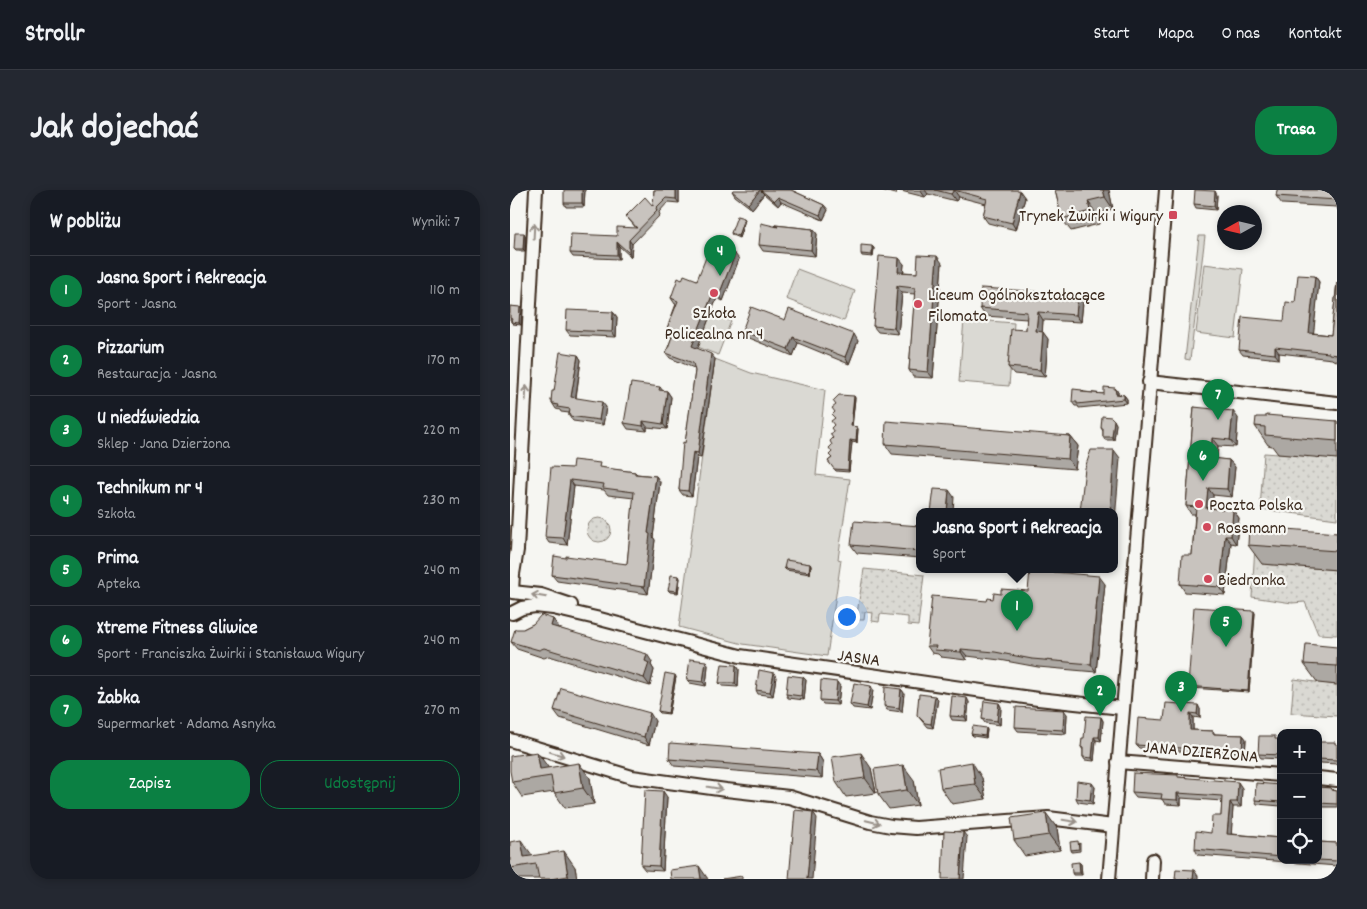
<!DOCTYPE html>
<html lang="pl">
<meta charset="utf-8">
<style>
body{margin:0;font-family:Dekko,sans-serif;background:#242831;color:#f1f3f6}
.controls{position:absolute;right:15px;bottom:15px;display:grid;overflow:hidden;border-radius:10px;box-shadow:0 2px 8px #0003}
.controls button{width:45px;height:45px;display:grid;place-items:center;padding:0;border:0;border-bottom:1px solid #363941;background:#171b24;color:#f1f3f6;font:25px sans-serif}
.compass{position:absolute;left:707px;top:15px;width:45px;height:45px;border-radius:50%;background:#171b24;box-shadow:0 2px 8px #0003;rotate:262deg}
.you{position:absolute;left:336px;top:426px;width:18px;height:18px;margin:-12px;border:4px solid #fff;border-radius:50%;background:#1a73e8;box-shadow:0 0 0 8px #1a73e833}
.badge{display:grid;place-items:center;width:32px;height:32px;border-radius:50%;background:#0b8043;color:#fff;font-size:16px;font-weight:700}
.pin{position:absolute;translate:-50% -41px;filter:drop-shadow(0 1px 2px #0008)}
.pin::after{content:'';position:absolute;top:26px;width:18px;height:15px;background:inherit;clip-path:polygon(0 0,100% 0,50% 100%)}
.popup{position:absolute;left:406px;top:318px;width:202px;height:65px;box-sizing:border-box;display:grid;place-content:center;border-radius:10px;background:#171b24;filter:drop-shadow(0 1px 4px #0005);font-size:16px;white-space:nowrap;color:#9ea1a6}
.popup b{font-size:19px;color:#f1f3f6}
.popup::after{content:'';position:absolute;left:50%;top:100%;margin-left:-10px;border:10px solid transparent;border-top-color:#171b24}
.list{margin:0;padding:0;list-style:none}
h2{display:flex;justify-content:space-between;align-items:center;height:65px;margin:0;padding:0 20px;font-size:21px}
h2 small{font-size:16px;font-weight:400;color:#9ea1a6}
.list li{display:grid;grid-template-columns:32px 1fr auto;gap:15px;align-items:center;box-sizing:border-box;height:70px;padding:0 20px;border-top:1px solid #363941}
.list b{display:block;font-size:19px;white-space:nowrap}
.list p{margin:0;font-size:16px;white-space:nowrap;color:#9ea1a6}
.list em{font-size:16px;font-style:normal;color:#9ea1a6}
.actions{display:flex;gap:10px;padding:15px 20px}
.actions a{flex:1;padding:11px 0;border:1px solid #0b8043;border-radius:20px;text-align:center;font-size:18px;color:#0b8043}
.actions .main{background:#0b8043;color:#fff}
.icon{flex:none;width:28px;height:28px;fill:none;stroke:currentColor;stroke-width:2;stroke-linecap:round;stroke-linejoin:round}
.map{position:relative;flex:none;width:827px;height:689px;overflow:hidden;border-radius:20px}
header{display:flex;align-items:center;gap:30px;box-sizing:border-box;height:70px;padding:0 25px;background:#171b24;border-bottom:1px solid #363941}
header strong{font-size:24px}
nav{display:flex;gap:28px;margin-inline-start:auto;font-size:18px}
.intro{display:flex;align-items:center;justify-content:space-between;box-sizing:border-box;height:120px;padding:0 30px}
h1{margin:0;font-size:35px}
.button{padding:12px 22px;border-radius:20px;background:#0b8043;color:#fff;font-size:18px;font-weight:700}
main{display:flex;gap:30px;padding:0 30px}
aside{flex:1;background:#171b24;border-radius:20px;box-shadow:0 2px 8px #0003}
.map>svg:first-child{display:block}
.grass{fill:url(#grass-dots);stroke:#8a8278}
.garden{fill:#dad9d3;stroke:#8a8278}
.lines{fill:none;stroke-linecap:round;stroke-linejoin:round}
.minor-casing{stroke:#3b2a1e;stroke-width:16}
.minor{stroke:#f6f6f2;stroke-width:12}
.wall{fill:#aca8a3;stroke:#3b2a1e}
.shaded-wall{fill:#8c8885;stroke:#3b2a1e}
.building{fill:#c8c3be;stroke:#3b2a1e}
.oneway{stroke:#989088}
.poi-dot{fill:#d1495b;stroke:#f6f6f2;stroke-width:2}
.labels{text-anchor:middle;stroke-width:4.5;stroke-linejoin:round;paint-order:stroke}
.poi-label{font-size:18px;fill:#3b2a1e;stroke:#f6f6f2;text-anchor:start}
.street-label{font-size:18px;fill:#3b2a1e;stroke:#f6f6f2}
</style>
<header>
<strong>Strollr</strong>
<nav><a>Start</a><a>Mapa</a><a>O nas</a><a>Kontakt</a></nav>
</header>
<div class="intro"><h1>Jak dojechać</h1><a class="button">Trasa</a></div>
<main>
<aside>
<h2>W pobliżu<small>Wyniki: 7</small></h2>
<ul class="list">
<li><span class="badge">1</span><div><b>Jasna Sport i Rekreacja</b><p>Sport · Jasna</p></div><em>110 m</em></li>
<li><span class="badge">2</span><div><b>Pizzarium</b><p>Restauracja · Jasna</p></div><em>170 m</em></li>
<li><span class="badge">3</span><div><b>U niedźwiedzia</b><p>Sklep · Jana Dzierżona</p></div><em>220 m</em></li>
<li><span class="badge">4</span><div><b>Technikum nr 4</b><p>Szkoła</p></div><em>230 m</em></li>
<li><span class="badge">5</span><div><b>Prima</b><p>Apteka</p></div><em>240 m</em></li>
<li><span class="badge">6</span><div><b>Xtreme Fitness Gliwice</b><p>Sport · Franciszka Żwirki i Stanisława Wigury</p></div><em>240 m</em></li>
<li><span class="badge">7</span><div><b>Żabka</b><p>Supermarket · Adama Asnyka</p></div><em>270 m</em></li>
</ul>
<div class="actions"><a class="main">Zapisz</a><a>Udostępnij</a></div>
</aside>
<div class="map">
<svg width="827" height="689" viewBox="0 0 827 689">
<defs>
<pattern id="grass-dots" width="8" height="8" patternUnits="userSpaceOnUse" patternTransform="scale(1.25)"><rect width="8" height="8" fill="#dad9d3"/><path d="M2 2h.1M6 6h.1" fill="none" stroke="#bcbab5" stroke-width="1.8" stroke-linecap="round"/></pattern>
</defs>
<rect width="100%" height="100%" fill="#f6f6f2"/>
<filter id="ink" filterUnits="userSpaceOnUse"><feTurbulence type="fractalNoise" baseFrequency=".02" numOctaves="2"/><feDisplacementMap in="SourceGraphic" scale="10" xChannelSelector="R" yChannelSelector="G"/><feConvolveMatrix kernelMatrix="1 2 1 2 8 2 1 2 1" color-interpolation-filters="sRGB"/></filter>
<g filter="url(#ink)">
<g class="grass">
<polygon points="754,263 827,268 827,329 750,319"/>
<circle cx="89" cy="340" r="12"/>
<polygon points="745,355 752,374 827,380 827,445 808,444 795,412 782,413 742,407"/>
<polygon points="354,379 414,385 408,436 398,435 398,427 370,424 369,432 362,431 363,423 355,422 354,430 346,430"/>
<polygon points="784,489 827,495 827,526 781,523"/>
</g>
<g class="garden">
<polygon points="689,46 695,46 680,170 675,169"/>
<polygon points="694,74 733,79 725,148 686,143"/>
<polygon points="287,79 345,101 334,131 276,109"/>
<polygon points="201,124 221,131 208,165 188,157"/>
<polygon points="454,129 504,133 499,196 449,192"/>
<polygon points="205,169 241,183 315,200 306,285 340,289 328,369 331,370 317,466 233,454 169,437"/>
</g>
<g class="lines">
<g class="minor-casing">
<g id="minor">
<polyline points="639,192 827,213"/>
<polyline points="2,401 3,384 7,360 26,0"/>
<polyline points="2,402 31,405 61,415"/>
<polyline points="2,423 12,418 25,416 43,418 86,428 230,466 528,509 612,518"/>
<polyline points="0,550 122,587 216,600 279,607 360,632 381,636 406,638 538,628 603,636"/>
<polyline points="608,572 771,585"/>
<polyline points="808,588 827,590"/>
<polyline points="599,689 656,0"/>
<polyline points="642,689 643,670"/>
</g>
</g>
<use href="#minor" class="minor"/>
</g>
<g class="wall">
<polygon points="75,0 74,17 56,17 54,13"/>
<polygon points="144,0 169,0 169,13 158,12 149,22 150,25 122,54 121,67 109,56 109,69 63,67 60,63 107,46 126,38 116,26 143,16"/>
<polygon points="281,0 314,15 318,20 313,30 271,12 268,16 254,4 242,19 225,6 222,1"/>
<polygon points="371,0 508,0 515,8 506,40 478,33 473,26 476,14 449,7 446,11 418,4 415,7 387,0 386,4"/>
<polygon points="545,0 599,0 603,19 586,24 589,34 561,41 552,29"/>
<polygon points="827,0 827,17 772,14 766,6"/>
<polygon points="707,5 706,20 686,18 684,14"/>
<polygon points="234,28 235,30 229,48 222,45 221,43"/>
<polygon points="265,35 303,39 307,44 305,66 253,61 249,55 266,37"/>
<polygon points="15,45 15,61 6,61 4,59"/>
<polygon points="364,58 363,67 352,66 351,64"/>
<polygon points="229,69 213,111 207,108 187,158 205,169 191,268 187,267 182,306 173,305 169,300 185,181 184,178 160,168 156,163 162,147 160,146 156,141 166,114 165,114 161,108 172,90 187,90"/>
<polygon points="432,73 423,188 403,187 399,180 405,104 392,103 388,144 368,142 363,136 394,74 393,82 407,83"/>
<polygon points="805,86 809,92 803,143 821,145 827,92 827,171 823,170 822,169 769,163 769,169 733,165 729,160 774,131 785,113"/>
<polygon points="573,112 571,132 533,130 532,142 538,149 535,187 504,184 498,177 516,140 517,129 475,126 470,118"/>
<polygon points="0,116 12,118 11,135 3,134 1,132 1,130 0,130"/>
<polygon points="103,122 107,127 106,147 60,145 56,140"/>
<polygon points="275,130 348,151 339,174 288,153 283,166 236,147 232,141"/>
<polygon points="68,165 71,170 66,208 96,217 93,235 63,231 59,226 59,223 51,222 50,220 46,219 41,211 44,201"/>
<polygon points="150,197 153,201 157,201 161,207 157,239 137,237 137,241 118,239 114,233"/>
<polygon points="605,198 608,202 608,204 614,205 617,209 617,213 569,218 568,216 565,216 562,212 572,200 574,202 594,204"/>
<polygon points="344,206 345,208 342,236 347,237 348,239 347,253 342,252 339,282 326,281 318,271 322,268 325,222"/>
<polygon points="684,217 728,228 726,257 708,256 707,269 719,270 725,277 722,307 703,305 702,318 723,320 729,328 726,354 721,353 715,405 675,402 670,394 682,365 685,324 681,324 676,316"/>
<polygon points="601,227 606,234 604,250 595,250 593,247 593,241 591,238"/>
<polygon points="827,231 827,269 768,264 762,256 758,255 745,236"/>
<polygon points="560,246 568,256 565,279 382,264 375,254"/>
<polygon points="62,278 93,278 125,282 127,284 146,286 150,292 143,347 145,350 138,404 47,391 42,385 117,374 124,308 98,305 94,300 64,296 57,355 39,353 35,347"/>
<polygon points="410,336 410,368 347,363 341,355"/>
<polygon points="827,343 827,380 752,374 738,355"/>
<polygon points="300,374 301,376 300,384 276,380 274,378"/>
<polygon points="170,388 168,403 160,402 158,400"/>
<polygon points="595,394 586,482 528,477 490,470 457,466 456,470 431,467 428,464 422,463 417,456 491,404"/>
<polygon points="745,423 739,502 680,498 678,496"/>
<polygon points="43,429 48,436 48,438 142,472 141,475 144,480 140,496 39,466 34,468 7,459 1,452 13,439 23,434"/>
<polygon points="827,457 827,495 808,493 794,474"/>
<polygon points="198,475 196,496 180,493 177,490"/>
<polygon points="226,475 229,479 228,497 212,496 209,493"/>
<polygon points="166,487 159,524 150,523 148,521"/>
<polygon points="266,487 263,506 248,504 246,500"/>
<polygon points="296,490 294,510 278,508 276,504"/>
<polygon points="330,496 328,515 313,514 310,510"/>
<polygon points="391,499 394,503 392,522 377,520 374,516"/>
<polygon points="363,500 360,520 343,518 340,514"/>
<polygon points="428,509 423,538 417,537 407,525"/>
<polygon points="459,512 457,531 442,530 440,526"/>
<polygon points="489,513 491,517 490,535 475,533 472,529"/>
<polygon points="690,519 690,528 683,527 683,540 703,541 705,544 733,545 736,549 735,566 629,558 626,555 654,530"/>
<polygon points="44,520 145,531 139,555 50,528"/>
<polygon points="557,524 556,544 508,541 505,537"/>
<polygon points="591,527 593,531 591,551 586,550 584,571 575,570 573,567 573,560 571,557 574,548"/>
<polygon points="476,538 477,540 476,548 463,546 461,544"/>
<polygon points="771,549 771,569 751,568 748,564"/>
<polygon points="826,554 827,574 811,573 808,569"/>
<polygon points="308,564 313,572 312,588 164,576 159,569"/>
<polygon points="38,578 80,588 84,614 55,618 44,602 12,607 2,592"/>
<polygon points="361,578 366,603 336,607 326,592"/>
<polygon points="670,587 732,598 731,617 723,617 721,644 771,648 771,670 808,670 808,652 827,653 827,676 688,665 685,659 701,643 711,626 712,611 671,608 671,615 655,614 652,609 626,607 622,602"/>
<polygon points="472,588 476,609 442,614 431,598"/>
<polygon points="404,590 408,615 379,619 368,604"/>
<polygon points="771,595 771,616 747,614 745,610"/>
<polygon points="585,597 583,614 568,612 566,608"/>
<polygon points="808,597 821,598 823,600 827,601 827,617 808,617"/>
<polygon points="157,607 153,681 135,680 131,675"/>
<polygon points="547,638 550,660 515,666 504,650"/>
<polygon points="0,652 22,666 65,677 67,689 0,689"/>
<polygon points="570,653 570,661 562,662 561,660"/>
<polygon points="571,674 572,685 563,685 562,683"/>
</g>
<g class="shaded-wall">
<polygon points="72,0 75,0 74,17 72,13"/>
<polygon points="166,0 169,0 169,13 166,9"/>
<polygon points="250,0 254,4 242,19 238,14"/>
<polygon points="410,0 415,0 418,4 415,7"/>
<polygon points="444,0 449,7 446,11 441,4"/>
<polygon points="593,0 599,0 603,19 595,7"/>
<polygon points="510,1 515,8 506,40 502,33"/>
<polygon points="705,1 707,5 706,20 704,16"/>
<polygon points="268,7 271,12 268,16 264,11"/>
<polygon points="578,11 586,24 589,34 580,21"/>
<polygon points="314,15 318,20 313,30 310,25"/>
<polygon points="234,28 235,30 229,48 228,46"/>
<polygon points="303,39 307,44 305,66 301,60"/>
<polygon points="14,43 15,45 15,61 13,59"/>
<polygon points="119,50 122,54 121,67 119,63"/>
<polygon points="107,52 109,56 109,69 107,65"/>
<polygon points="362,56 364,58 363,67 362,65"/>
<polygon points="225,64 229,69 213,111 209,105"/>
<polygon points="427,66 432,73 423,188 418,182"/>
<polygon points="389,68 394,74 393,88 388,82"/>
<polygon points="805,86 809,92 803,148 799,143"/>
<polygon points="387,96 392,103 388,144 384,138"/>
<polygon points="203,103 207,108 186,162 182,156"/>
<polygon points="568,104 573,112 571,132 566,125"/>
<polygon points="10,117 12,118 11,135 9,133"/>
<polygon points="103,122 107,127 106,147 102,142"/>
<polygon points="528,122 533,130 532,148 526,141"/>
<polygon points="533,142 538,149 535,187 530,180"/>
<polygon points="344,144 348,151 339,174 335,167"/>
<polygon points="283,147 288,153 283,166 278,159"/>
<polygon points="765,157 769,163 769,169 765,164"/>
<polygon points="201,164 205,169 191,268 188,263"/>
<polygon points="68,165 71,170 65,212 61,207"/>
<polygon points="605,198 608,202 608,208 606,204"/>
<polygon points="157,201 161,207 157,239 153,234"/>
<polygon points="614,205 617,209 617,213 614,209"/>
<polygon points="344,206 345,208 342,238 341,236"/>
<polygon points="92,212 96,217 93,235 89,230"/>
<polygon points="723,221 728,228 726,257 720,250"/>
<polygon points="604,230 606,234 604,250 602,247"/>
<polygon points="133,231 137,237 137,241 133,236"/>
<polygon points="347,237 348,239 347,253 346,251"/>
<polygon points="560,246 568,256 565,279 558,269"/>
<polygon points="702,248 708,256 706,276 701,268"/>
<polygon points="340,250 342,252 339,282 338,280"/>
<polygon points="604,260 610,268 604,343 604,322 600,322"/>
<polygon points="183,262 187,267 182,306 178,301"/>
<polygon points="719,270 725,277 722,307 717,299"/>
<polygon points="146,286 150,292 143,347 145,350 138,404 134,397 138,343"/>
<polygon points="60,290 64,296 57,355 53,348"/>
<polygon points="698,298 703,305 702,325 696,318"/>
<polygon points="439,300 444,307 443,322 437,322"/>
<polygon points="723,320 729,328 726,354 721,346"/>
<polygon points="715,346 721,353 715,405 710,397"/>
<polygon points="300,374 301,376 300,384 299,382"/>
<polygon points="169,386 170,388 168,403 167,401"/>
<polygon points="589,386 595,394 586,482 581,474"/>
<polygon points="744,421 745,423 739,502 738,501"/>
<polygon points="43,429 48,436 46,443 41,436"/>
<polygon points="451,459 457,466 456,470 451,462"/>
<polygon points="137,464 142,472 141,475 144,480 140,496 134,488 135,471"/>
<polygon points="196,471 198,475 196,496 193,492"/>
<polygon points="226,475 229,479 228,497 225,493"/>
<polygon points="264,483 266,487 263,506 260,502"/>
<polygon points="165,485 166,487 159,524 158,523"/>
<polygon points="293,487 296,490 294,510 291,506"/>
<polygon points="327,492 330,496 328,515 325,511"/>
<polygon points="361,496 363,500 360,520 357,517"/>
<polygon points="391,499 394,503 392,522 389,518"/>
<polygon points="425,506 428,509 423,538 421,534"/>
<polygon points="457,508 459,512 457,531 455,527"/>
<polygon points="489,513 491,517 490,535 487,531"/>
<polygon points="688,515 690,519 690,528 687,524"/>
<polygon points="554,520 557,524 556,544 553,540"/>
<polygon points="140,523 145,531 139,555 134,547"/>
<polygon points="680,523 683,527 683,544 680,540"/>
<polygon points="591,527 593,531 591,551 589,547"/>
<polygon points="476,538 477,540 476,548 475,546"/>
<polygon points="733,545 736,549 735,566 732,562"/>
<polygon points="584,547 586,550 584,571 582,568"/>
<polygon points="27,562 38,577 39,586 30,579"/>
<polygon points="351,563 361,578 366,603 355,588"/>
<polygon points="308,564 313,572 312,588 306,581"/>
<polygon points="462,572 472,588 476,609 465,594"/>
<polygon points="69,573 80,588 84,614 73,598"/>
<polygon points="393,575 404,590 408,615 397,600"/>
<polygon points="728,592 732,598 731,617 727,612"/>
<polygon points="582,593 585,597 583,614 580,610"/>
<polygon points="153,601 157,607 153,681 149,676"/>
<polygon points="667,603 671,608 671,615 667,610"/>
<polygon points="720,612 723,617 721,649 717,644"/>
<polygon points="303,622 307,628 302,689 297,689"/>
<polygon points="536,623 547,638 550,660 539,645"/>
<polygon points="453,642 457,647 454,689 450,689"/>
<polygon points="11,650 22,665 24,674 14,667"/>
<polygon points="54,661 65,677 67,689 60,689 58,686"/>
<polygon points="569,672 571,674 572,685 570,683"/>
<polygon points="189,676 198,689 191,689"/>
<polygon points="684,680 688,686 688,689 683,689"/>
</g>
<g class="building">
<rect x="54" y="0" width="18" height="13"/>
<polygon points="144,0 166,0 166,9 156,8 146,18 147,21 119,50 119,63 107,52 107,65 60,63 61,44 107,46 107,37 127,38 116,26 135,7 143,16"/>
<polygon points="223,0 250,0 238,14 222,1"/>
<polygon points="251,0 281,0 314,15 310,25 268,7 264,11"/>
<polygon points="425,0 508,0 510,1 502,33 473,26 477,9 444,0 441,4"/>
<polygon points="545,0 593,0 595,7 578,11 580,21 552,29"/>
<polygon points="685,0 705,1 704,16 684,14"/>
<polygon points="767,0 827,0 827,10 766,6"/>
<polygon points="227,26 234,28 228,46 221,43"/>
<polygon points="251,33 268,37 265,35 303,39 301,60 249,55"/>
<polygon points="5,43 14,43 13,59 4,59"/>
<polygon points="201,55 225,64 209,105 203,103 182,156 201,164 188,263 183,262 178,301 169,300 173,252 175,253 185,181 183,173 156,163 163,144 156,141 168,111 161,108 168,88 172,90 174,85 187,90"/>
<polygon points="351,55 362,56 362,65 351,64"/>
<polygon points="408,65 427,66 418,182 399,180 405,98 387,96 384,138 363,136 369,66 389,68 388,82 407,83"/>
<polygon points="788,85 805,86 799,143 821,145 827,92 827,165 819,164 819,163 765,157 765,164 729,160 732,127 774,131 776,112 785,113"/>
<polygon points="471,98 568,104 566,125 528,122 526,141 533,142 530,180 498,177 501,139 516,140 517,122 470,118"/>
<polygon points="0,116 10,117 9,133 1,132 2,129 0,128"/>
<polygon points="241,117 275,130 279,119 344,144 335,167 283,147 278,159 232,141"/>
<polygon points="57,120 103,122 102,142 56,140"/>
<polygon points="50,162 68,165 61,207 92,212 89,230 59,226 60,219 47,217 48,215 43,214 43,212 41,211 42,201 44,201"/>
<polygon points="121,193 150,197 149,200 157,201 153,234 133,231 133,236 114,233"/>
<polygon points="594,197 605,198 606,204 614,205 614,209 567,214 567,212 562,212 563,199 572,200 572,202 594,204"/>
<polygon points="329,205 344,206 341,236 347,237 346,251 340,250 338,280 324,279 318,271 322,268 319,265 322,262 319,258 322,255 320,251 323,248 320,244 324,242 321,238 324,235 321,231 325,228 322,225 325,222 322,218 326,215 323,211"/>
<polygon points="684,217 723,221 720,250 702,248 701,268 719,270 717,299 698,298 696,318 723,320 721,346 715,346 710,397 670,394 672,365 682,365 686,317 676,316"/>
<polygon points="756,225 827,231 827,251 755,245 755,237 745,236 746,227 756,227"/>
<polygon points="592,226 601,227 604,230 602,247 593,247 593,238 591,238"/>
<polygon points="376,231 560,246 558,269 375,254"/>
<polygon points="581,260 604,260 600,322 570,322 575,278"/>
<polygon points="63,270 90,273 89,277 125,282 125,284 146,286 138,343 140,344 134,397 42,385 44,366 56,368 56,366 117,374 124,302 93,298 94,294 60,290 53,348 35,347 41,277 62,278"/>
<polygon points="424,299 439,300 437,322 421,322"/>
<polygon points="344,331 410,336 410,361 341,355"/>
<polygon points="739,336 827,343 827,361 738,355"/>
<polygon points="276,370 300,374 299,382 274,378"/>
<polygon points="520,380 589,386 581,474 522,469 485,462 451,459 451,462 425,460 426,456 417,456 422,406 477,411 478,408 483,409 484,403 491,404 491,399 518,401"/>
<polygon points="161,385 169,386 167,401 158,400"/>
<polygon points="684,417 744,421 738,501 678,496"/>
<polygon points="31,425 43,429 41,436 137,464 135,471 139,473 134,488 34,458 29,460 1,452 5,439 13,439 23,434"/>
<polygon points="796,454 827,457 827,476 794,474"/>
<polygon points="180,469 196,471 193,492 177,490"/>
<polygon points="212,474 226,475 225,493 209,493"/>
<polygon points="249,480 264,483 260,502 246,500"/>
<polygon points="155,483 165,485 158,523 148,521"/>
<polygon points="278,485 293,487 291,506 276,504"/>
<polygon points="311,490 327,492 325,511 310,510"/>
<polygon points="344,493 361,496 357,517 340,514"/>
<polygon points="375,497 391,499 389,518 374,516"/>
<polygon points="51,498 140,523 134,547 44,520"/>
<polygon points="409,504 425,506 421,534 415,533 407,525"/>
<polygon points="442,506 457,508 455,527 440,526"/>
<polygon points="474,511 489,513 487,531 472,529"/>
<polygon points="656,513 688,515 687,524 680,523 680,540 703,541 703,544 733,545 732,562 626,555 628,528 654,530"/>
<polygon points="506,517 554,520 553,540 505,537"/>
<polygon points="576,526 591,527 589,547 584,547 582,568 573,567 573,558 571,557 572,548 574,548"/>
<polygon points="463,536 476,538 475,546 461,544"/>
<polygon points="749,546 765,546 765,549 771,549 771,565 748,564"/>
<polygon points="808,552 825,552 825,554 827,554 827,570 808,569"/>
<polygon points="160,553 308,564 306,581 159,569"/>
<polygon points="27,562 30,579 69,573 73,598 44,603 41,586 2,592 0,581 0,566"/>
<polygon points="351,563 355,588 326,592 322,567"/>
<polygon points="462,572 465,594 431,598 428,578"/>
<polygon points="393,575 397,600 368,604 364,579"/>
<polygon points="623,583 668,585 668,587 728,592 727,612 720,612 717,644 771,648 771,667 685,659 686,641 701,643 702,626 711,626 712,606 667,603 667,610 651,609 652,604 622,602"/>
<polygon points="567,591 582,593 580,610 566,608"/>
<polygon points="746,593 771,595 771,612 745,610"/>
<polygon points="808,597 821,598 821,600 827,601 827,614 808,613"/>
<polygon points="135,600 153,601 149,676 131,675"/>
<polygon points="285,620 303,622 297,689 279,689"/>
<polygon points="536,623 539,645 504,650 501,628"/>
<polygon points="434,641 453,642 450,689 432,689"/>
<polygon points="11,650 14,667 54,661 58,686 40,689 29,689 26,674 0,678 0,652"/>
<polygon points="568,651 569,659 561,660 560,652"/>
<polygon points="808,652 827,653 827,671 808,670"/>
<polygon points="569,672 570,683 562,683 561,673"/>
<polygon points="189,676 191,689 161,689 160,680"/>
<polygon points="666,679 684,680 683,689 665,689"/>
<polygon points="232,686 232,689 212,689"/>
</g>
<defs><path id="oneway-shaft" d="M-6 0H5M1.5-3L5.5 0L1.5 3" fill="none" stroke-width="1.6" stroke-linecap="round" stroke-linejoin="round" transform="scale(1.25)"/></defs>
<g class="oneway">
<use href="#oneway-shaft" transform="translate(24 41) rotate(-87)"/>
<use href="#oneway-shaft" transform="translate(16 203) rotate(-87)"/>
<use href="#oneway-shaft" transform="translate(29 406) rotate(-170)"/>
<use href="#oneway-shaft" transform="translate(47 564) rotate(17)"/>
<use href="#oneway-shaft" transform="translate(205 598) rotate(10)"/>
<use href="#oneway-shaft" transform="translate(560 631) rotate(9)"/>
<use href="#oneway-shaft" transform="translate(363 632) rotate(14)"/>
</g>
</g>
<g class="poi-dot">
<rect x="658" y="20" width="10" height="10" rx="2.5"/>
<circle cx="204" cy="103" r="5"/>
<circle cx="408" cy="114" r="5"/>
<circle cx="689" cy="314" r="5"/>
<circle cx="697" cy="337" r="5"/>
<circle cx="698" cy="389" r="5"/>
</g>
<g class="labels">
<g class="poi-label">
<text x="653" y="31" text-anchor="end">Trynek Żwirki i Wigury</text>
<text x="418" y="110">Liceum Ogólnokształacące<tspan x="418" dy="21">Filomata</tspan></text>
<text x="204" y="128" text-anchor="middle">Szkoła<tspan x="204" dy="21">Policealna nr 4</tspan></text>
<text x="699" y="320">Poczta Polska</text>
<text x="707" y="343">Rossmann</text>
<text x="708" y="395">Biedronka</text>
</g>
<g class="street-label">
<text transform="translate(349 467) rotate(8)" y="6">JASNA</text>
<text transform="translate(691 561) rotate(5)" y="6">JANA DZIERŻONA</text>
</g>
</g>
</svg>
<div class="controls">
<button>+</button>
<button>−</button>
<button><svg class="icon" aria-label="locate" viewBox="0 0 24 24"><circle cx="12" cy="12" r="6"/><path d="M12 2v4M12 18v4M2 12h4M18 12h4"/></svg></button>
</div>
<svg class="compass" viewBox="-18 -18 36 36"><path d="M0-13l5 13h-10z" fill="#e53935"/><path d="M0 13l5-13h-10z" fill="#9ea1a6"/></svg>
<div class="you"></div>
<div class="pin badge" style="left:507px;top:441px">1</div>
<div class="popup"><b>Jasna Sport i Rekreacja</b>Sport</div>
<div class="pin badge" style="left:590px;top:526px">2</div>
<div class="pin badge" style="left:671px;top:522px">3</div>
<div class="pin badge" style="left:210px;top:86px">4</div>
<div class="pin badge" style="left:716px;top:457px">5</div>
<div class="pin badge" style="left:693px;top:291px">6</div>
<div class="pin badge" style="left:708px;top:230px">7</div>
</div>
</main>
